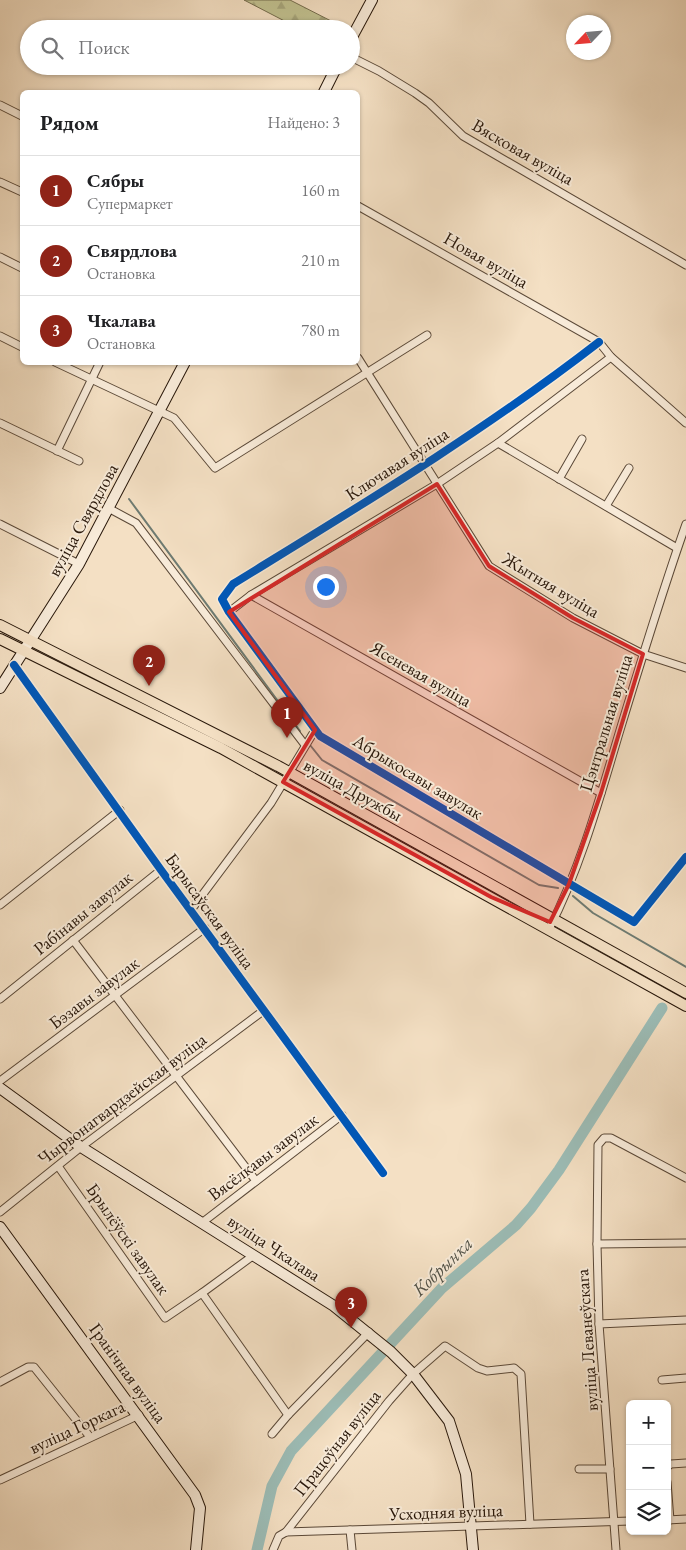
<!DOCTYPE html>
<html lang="ru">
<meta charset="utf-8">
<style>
body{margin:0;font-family:"EB Garamond",serif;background:#f6f6f6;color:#202124}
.controls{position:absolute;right:15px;bottom:15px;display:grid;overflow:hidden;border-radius:8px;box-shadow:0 1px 4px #0004}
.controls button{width:45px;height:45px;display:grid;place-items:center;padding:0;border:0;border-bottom:1px solid #e0e0e0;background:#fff;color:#202124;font:25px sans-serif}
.compass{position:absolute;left:566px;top:15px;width:45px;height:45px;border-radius:50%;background:#fff;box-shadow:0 1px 4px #0004;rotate:244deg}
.you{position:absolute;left:325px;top:586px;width:18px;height:18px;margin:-12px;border:4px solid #fff;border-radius:50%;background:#1a73e8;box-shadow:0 0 0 8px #1a73e833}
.badge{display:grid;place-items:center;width:32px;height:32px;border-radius:50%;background:#8f2418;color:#fff;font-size:16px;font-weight:700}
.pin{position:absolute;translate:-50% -41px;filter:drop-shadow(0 1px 2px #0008)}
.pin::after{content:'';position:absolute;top:26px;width:18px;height:15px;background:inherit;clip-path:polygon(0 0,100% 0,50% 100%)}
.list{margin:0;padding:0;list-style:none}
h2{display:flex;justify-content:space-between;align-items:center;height:65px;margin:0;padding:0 20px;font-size:21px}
h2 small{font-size:16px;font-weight:400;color:#757577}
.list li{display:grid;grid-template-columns:32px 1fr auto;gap:15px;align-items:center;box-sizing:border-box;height:70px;padding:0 20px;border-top:1px solid #e0e0e0}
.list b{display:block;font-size:19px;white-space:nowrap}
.list p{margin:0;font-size:16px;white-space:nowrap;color:#757577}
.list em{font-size:16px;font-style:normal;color:#757577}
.icon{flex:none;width:28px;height:28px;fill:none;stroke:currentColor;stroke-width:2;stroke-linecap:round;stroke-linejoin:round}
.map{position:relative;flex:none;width:686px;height:1550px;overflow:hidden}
.search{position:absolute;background:#fff;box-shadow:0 1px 4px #0004;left:20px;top:20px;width:340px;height:55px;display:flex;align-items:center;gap:12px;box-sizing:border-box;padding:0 18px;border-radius:28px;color:#757577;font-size:19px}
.panel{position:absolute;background:#fff;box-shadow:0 1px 4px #0004;left:20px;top:90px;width:340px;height:275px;border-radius:8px}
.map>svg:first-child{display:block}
.forest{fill:url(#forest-firs);stroke:#746c4d}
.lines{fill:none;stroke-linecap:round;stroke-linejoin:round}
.stream{stroke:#6e7b72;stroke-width:2}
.river{stroke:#9cbdb7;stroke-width:11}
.street-casing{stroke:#5b4938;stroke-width:9}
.secondary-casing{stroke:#28170a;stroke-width:12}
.primary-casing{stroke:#28170a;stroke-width:12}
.street{stroke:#f8ebd9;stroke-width:7}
.secondary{stroke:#f8ebd9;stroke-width:10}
.primary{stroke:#f4e0c4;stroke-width:10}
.cycleway-casing{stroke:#f8ebd9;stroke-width:11}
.cycleway{stroke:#0057b8;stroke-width:8}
.marked{fill:#d62828;fill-opacity:0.2;stroke:#d62828;stroke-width:4;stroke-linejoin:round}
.labels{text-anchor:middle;stroke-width:4;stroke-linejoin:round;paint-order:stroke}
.street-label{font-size:18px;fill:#28170a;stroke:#f8ebd9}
.water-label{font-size:19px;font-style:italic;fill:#515147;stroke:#f8ebd9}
</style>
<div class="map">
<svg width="686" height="1550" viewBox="0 0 686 1550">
<defs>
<pattern id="forest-firs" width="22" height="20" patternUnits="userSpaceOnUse" patternTransform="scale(1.25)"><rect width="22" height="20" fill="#c1c190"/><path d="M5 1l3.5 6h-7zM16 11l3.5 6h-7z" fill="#a6a57b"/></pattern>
</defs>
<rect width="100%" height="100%" fill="#f4e0c4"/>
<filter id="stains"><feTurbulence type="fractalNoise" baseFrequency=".004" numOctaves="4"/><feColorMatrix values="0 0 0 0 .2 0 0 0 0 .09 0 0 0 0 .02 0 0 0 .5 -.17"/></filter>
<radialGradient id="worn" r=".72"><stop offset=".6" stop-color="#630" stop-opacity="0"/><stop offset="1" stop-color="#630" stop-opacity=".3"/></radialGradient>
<polygon class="forest" points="244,0 290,0 335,23 332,29 300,29"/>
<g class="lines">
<g class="stream">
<polyline points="129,499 300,731"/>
<polyline points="310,745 322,760 539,885 558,888"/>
<polyline points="573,896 593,913 686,967"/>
</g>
<polyline class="river" points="257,1550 272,1486 291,1451 442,1288 516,1225 531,1208 559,1170 662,1008"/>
<g class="street-casing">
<g id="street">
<polyline points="351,57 379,71 415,93 429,103 463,136 686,265"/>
<polyline points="0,105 22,116"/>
<polyline points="0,182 22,192"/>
<polyline points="358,206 599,342 611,357 686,423"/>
<polyline points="0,257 22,268"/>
<polyline points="0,336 22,347"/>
<path d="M599,342C483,432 358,507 233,584L222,599L229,612L320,736L634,922L686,857"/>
<polyline points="358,358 489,566 573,618 643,654 686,668"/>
<polyline points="55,362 174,418 215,468 427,335"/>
<polyline points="0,423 79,461"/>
<polyline points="498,443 677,548"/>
<polyline points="57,451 100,362"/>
<polyline points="559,479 582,439"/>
<polyline points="606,506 629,468"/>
<polyline points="110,509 136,523 305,745"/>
<polyline points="0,524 79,564"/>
<polyline points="251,595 437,484 498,443 611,357"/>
<polyline points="229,612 251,595 601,793"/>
<polyline points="14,665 161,870 383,1173"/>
<polyline points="0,905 120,810"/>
<polyline points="191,910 271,803 315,730"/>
<path d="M549,929C581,867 600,797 620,730C641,661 662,592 686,524"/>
<polyline points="73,940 256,1181"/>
<polyline points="0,999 161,870"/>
<polyline points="0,1081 205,928"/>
<polyline points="58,1166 165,1318 202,1293 288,1415"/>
<polyline points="0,1212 81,1147 263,1011"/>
<polyline points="203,1222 342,1115"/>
<polyline points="597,1244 686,1243"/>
<polyline points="202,1293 254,1255"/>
<polyline points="599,1324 686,1320"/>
<polyline points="662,1380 686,1378"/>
<polyline points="0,1382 28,1367 34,1367 90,1437"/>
<polyline points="272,1434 288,1415 369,1332"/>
<polyline points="667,1467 671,1464 686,1463"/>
<polyline points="579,1469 610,1469"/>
<polyline points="0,1480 139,1415"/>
<polyline points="667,1482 670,1520"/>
<polyline points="667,1520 686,1519"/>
<polyline points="350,1530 352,1550"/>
<polyline points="286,1532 389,1401 413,1374 445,1346 478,1368 487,1371 514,1368 521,1374 530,1524"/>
<polyline points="273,1550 279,1536 286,1532 630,1521"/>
<polyline points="616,1550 599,1324 597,1244 598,1145 604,1138 611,1138 686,1178"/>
</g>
</g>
<g class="secondary-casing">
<g id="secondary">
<polyline points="351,39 372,0"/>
<polyline points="324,92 337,66"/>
<polyline points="0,688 79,564 185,362"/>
<polyline points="0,1088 81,1147 334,1306 391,1352 413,1374 449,1421 466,1474 473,1550"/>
<polyline points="0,1227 195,1495 200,1508 196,1550"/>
</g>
</g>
<g class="primary-casing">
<g id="primary">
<polyline points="0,625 278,766 686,993"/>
<polyline points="0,639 221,748 686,1006"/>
</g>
</g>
<use href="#street" class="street"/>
<use href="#secondary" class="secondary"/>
<use href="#primary" class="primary"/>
<g class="cycleway-casing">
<g id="cycleway">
<path d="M599,342C483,432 358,507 233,584L222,599L229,612L320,736L634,922L686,857"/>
<polyline points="14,665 161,870 383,1173"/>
</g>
</g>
<use href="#cycleway" class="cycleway"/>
</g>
<path class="marked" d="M437,484L489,566L573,618L643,654L601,793L569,884L550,922L491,897L283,782L315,730L229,612Z"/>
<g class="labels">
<g class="street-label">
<text transform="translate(523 152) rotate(30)" y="6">Вясковая вуліца</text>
<text transform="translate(486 260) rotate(30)" y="6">Новая вуліца</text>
<text transform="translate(397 464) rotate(-33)" y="6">Ключавая вуліца</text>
<text transform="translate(83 520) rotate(-61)" y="6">вуліца Свярдлова</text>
<text transform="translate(551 585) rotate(31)" y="6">Жытняя вуліца</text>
<text transform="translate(421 674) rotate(30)" y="6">Ясеневая вуліца</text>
<text transform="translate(606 723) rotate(-73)" y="6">Цэнтральная вуліца</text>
<text transform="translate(418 777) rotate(31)" y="6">Абрыкосавы завулак</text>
<text transform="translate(353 790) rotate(29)" y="6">вуліца Дружбы</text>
<text transform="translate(210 911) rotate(54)" y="6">Барысаўская вуліца</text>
<text transform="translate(83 913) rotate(-39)" y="6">Рабінавы завулак</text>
<text transform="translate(94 993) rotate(-37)" y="6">Бэзавы завулак</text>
<text transform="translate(122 1099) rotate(-37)" y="6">Чырвонагвардзейская вуліца</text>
<text transform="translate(263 1157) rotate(-37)" y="6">Вясёлкавы завулак</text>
<text transform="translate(128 1239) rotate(55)" y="6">Брылёўскі завулак</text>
<text transform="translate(274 1248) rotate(33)" y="6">вуліца Чкалава</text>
<text transform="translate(587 1340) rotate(-94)" y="6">вуліца Леванеўскага</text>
<text transform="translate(128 1373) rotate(54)" y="6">Гранічная вуліца</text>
<text transform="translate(77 1427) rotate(-25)" y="6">вуліца Горкага</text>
<text transform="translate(337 1443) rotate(-52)" y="6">Працоўная вуліца</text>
<text transform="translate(446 1512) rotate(-2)" y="6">Усходняя вуліца</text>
</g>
<g class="water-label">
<text transform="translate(442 1266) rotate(-44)" y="7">Кобрынка</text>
</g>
</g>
<rect width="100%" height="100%" filter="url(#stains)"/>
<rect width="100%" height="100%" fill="url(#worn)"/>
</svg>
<div class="controls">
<button>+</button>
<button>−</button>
<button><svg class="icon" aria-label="layers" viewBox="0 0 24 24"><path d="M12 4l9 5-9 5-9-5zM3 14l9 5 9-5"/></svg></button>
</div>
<svg class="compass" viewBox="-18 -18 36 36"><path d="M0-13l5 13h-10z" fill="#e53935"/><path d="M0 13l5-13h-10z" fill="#757577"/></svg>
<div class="you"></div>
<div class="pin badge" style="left:287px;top:738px">1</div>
<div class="pin badge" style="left:149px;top:686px">2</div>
<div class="pin badge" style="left:351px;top:1328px">3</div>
<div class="search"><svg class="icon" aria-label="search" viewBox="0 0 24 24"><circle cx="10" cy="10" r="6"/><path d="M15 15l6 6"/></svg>Поиск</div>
<section class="panel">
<h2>Рядом<small>Найдено: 3</small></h2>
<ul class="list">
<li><span class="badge">1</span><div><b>Сябры</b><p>Супермаркет</p></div><em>160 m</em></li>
<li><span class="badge">2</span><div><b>Свярдлова</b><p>Остановка</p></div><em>210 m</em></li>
<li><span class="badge">3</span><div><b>Чкалава</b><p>Остановка</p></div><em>780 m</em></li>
</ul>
</section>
</div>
